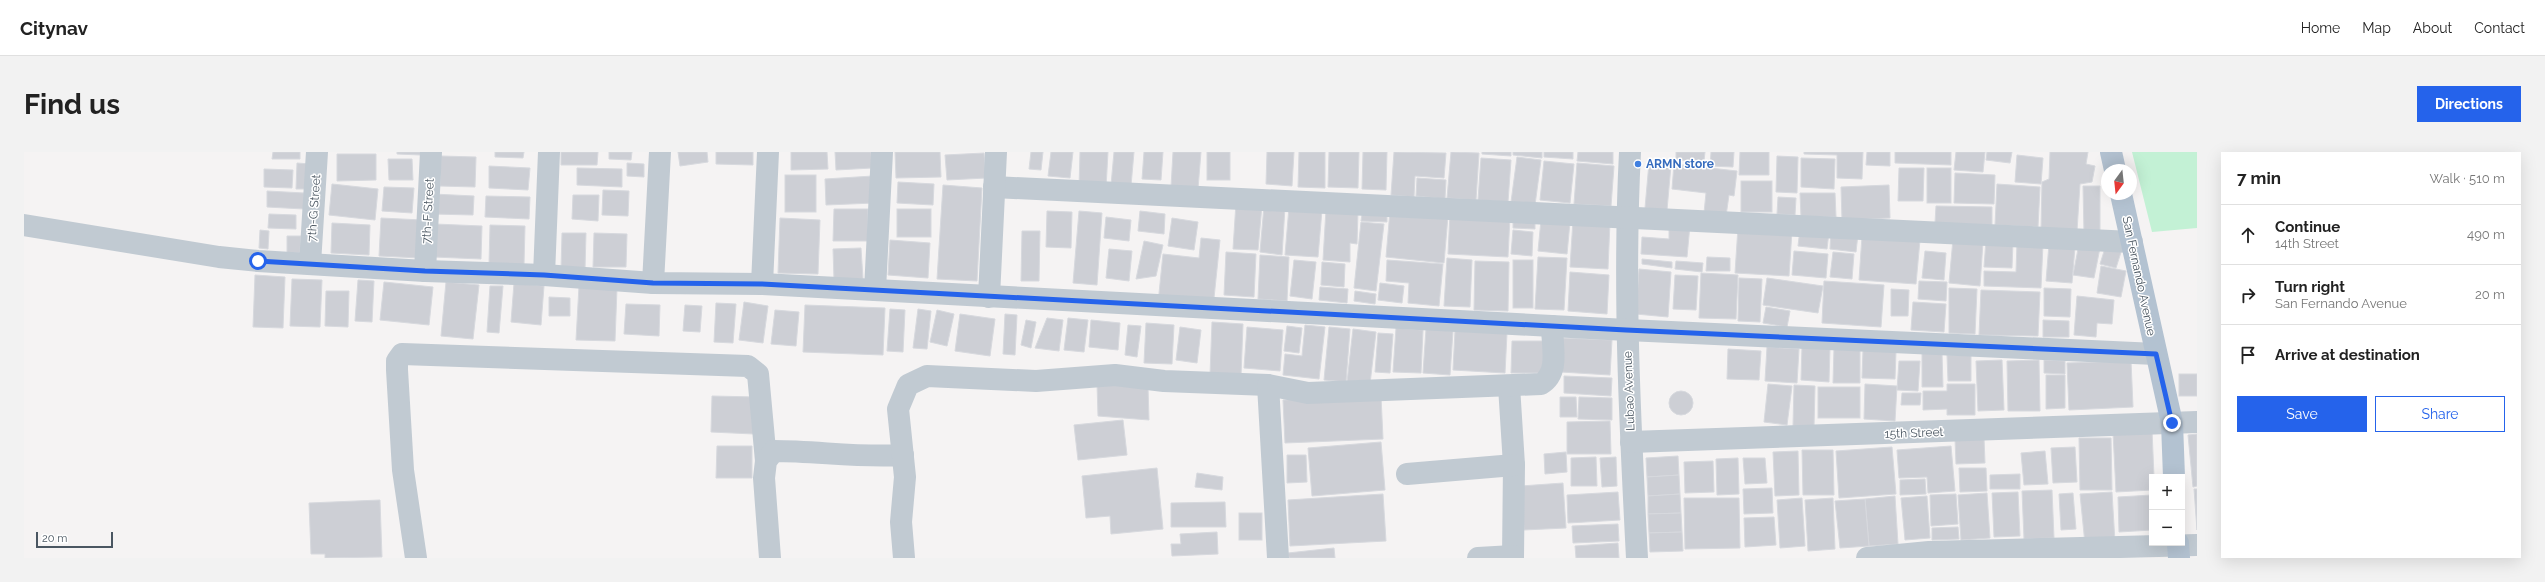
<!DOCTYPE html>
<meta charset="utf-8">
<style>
body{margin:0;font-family:Raleway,sans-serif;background:#f2f2f2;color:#222}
.controls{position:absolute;right:12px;bottom:12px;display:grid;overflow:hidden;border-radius:0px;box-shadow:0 4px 16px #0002}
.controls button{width:36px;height:36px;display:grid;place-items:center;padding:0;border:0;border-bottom:1px solid #e0e0e0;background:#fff;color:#222;font:20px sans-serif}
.compass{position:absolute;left:2077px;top:12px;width:36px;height:36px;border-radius:50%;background:#fff;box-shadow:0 4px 16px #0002;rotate:195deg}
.scale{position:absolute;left:12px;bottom:10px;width:77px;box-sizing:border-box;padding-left:4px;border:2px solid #4a5661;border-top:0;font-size:11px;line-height:14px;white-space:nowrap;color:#4a5661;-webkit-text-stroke:3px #fff;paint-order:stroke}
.stop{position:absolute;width:12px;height:12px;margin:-9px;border:3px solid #2563eb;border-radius:50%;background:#fff}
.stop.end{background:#2563eb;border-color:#fff;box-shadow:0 1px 4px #0008}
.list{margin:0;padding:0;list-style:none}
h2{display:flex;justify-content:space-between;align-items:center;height:52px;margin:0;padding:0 16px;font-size:17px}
h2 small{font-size:13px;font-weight:400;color:#767676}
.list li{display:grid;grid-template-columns:26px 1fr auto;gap:12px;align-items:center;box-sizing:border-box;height:60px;padding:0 16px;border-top:1px solid #e0e0e0}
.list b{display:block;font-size:15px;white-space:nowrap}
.list p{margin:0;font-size:13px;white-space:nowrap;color:#767676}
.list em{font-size:13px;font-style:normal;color:#767676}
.actions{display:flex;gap:8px;padding:12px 16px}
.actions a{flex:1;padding:9px 0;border:1px solid #2563eb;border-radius:0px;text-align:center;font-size:14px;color:#2563eb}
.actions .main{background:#2563eb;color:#fff}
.icon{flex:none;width:22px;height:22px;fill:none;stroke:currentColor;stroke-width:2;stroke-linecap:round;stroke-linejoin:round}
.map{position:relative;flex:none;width:2173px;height:406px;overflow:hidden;border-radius:0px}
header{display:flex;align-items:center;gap:24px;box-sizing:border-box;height:56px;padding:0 20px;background:#fff;border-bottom:1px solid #e0e0e0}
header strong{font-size:19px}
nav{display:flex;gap:22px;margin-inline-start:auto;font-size:14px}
.intro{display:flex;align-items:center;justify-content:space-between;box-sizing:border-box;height:96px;padding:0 24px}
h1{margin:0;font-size:28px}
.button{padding:10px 18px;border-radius:0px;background:#2563eb;color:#fff;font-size:14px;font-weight:700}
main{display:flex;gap:24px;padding:0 24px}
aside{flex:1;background:#fff;border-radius:0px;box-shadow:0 4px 16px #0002}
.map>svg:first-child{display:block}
.green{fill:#c3f1d5}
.building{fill:#cdcfd5;stroke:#d7d9de}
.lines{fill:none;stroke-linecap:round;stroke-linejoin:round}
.minor{stroke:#c1cad2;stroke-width:22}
.major{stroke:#b3c2d1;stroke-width:22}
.route{stroke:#2563eb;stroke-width:5}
.shop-dot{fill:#3f7fe0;stroke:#fff;stroke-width:1.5}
.labels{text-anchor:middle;stroke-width:3;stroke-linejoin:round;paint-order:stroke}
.shop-label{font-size:12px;font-weight:bold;fill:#366cbe;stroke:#fff;text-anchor:start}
.street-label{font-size:12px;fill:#4a5661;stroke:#fff}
</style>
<header>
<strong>Citynav</strong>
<nav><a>Home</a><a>Map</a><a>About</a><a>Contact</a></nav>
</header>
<div class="intro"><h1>Find us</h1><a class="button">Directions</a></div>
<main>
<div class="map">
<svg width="2173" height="406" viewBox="0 0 2173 406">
<rect width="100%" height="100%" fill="#f5f3f3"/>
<polygon class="green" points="2108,0 2173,0 2173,76 2128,80"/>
<g class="building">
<polygon points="249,0 276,0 276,7 248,7"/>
<polygon points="373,0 397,0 397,3 373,2"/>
<polygon points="471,0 500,0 499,6 471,5"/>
<polygon points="537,0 574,0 573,13 537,13"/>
<polygon points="585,0 608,0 607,8 585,7"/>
<polygon points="654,0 683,0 684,10 656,14"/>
<polygon points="692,0 729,0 729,13 692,12"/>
<polygon points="767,0 803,0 804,17 767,18"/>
<polygon points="811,0 847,0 848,16 812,18"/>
<polygon points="871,0 916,0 917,25 872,26"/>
<polygon points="1007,0 1019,0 1017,18 1005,17"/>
<polygon points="1027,0 1049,0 1046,26 1024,24"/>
<polygon points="1056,0 1084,0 1082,36 1055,35"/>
<polygon points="1090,0 1110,0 1107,34 1087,33"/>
<polygon points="1120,0 1139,0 1137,28 1118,27"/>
<polygon points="1149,0 1177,0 1174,37 1147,35"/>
<rect x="1183" y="0" width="23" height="28"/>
<polygon points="1243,0 1270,0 1268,34 1242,32"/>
<polygon points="1275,0 1301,0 1301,36 1274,35"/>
<polygon points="1305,0 1335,0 1334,36 1304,35"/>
<polygon points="1339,0 1363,0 1362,38 1338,37"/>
<polygon points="1370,0 1422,1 1420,26 1391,24 1390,45 1367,43"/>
<polygon points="1427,0 1455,1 1452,48 1423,46"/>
<polygon points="1458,0 1487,0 1487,4 1458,2"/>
<polygon points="1489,0 1518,0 1518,6 1489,3"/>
<polygon points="1520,0 1549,0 1549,7 1520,5"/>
<polygon points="1554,0 1589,0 1589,12 1553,9"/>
<polygon points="1652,0 1681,0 1680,9 1652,8"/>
<polygon points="1687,0 1710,0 1709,15 1686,14"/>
<polygon points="1716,0 1745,0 1745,23 1715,23"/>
<polygon points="1780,0 1839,0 1838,27 1813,26 1813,3 1780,2"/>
<polygon points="1843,0 1866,0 1866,14 1842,13"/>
<polygon points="1871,0 1927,0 1927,13 1871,11"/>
<polygon points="1932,0 1961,0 1959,20 1930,18"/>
<polygon points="1963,0 1988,0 1986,11 1962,8"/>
<polygon points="2026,0 2064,0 2062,12 2071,14 2068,30 2056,32 2053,79 2017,79 2018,30 2025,27"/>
<polygon points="960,1 962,26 923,28 921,3"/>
<polygon points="313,2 352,2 352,28 313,29"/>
<polygon points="1993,3 2019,6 2017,32 1991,30"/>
<polygon points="417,4 452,5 451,35 416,34"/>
<polygon points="1753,4 1774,5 1773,41 1752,40"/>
<polygon points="1493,5 1517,8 1511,53 1487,50"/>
<polygon points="1457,6 1487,8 1484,50 1454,48"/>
<polygon points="1777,6 1811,7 1810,37 1777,35"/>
<polygon points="364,7 388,7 389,28 365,28"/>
<polygon points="1520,9 1550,12 1546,51 1516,48"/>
<polygon points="273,11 286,12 285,37 272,37"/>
<polygon points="603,11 620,12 620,25 603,24"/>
<polygon points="1553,11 1590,14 1587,54 1550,52"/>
<polygon points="1625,11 1647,13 1643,58 1621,56"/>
<polygon points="1650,12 1713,19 1710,44 1705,43 1702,64 1680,61 1682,41 1648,37"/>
<polygon points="465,14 506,16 504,38 465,36"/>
<polygon points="553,16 598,17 598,35 553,33"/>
<polygon points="1875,16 1900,16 1899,49 1874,49"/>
<rect x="1903" y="16" width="24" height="35"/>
<polygon points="240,17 269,18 268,36 240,35"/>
<polygon points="1931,21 1971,23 1970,52 1930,51"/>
<rect x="761" y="23" width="31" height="37"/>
<polygon points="849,24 850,51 802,53 801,27"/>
<polygon points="1393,26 1422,28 1421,47 1392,44"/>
<rect x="1717" y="29" width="31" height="31"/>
<polygon points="874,30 910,32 909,53 873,51"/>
<polygon points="308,32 354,37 351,68 305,63"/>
<polygon points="1973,32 2016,35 2014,75 1971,73"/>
<polygon points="919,33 958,36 953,129 913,127"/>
<polygon points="1865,33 1866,66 1818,68 1817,35"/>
<polygon points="2059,34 2076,34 2076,81 2060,81"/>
<polygon points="360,35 390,36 388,61 358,59"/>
<polygon points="579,38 605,39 604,64 578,63"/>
<polygon points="243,39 280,41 280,57 243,55"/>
<polygon points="1776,41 1811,41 1812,65 1777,65"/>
<polygon points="409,42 450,44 449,63 409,62"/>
<polygon points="549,43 575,43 574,69 548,67"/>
<polygon points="462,44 506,45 505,67 461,65"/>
<polygon points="1754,45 1772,46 1771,63 1753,62"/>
<polygon points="1212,51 1238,53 1234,98 1209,97"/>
<polygon points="1240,54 1261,55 1258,103 1236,100"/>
<polygon points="1912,54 1968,55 1968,73 1911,71"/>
<polygon points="1265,55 1298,58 1294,105 1261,103"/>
<polygon points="1339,56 1363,58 1363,70 1337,69"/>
<polygon points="810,57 844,57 844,89 809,89"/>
<rect x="873" y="57" width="34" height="28"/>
<polygon points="1302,57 1334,59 1333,92 1326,91 1326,110 1299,108"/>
<polygon points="1023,59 1048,60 1047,96 1022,95"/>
<polygon points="1055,59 1078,61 1073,133 1049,131"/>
<polygon points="1116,59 1141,62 1140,82 1114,79"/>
<polygon points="1366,59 1424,64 1420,111 1362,105"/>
<polygon points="1426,61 1486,65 1484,105 1424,102"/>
<polygon points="245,62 272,63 272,77 244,76"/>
<polygon points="1082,65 1107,68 1105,89 1080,86"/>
<polygon points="1489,65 1511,65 1511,77 1489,76"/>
<polygon points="357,66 398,68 396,106 355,104"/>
<polygon points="756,66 796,68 794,122 754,121"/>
<polygon points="1148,66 1174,70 1170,98 1144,94"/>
<polygon points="1517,68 1546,70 1543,102 1514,99"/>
<polygon points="1549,68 1586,70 1584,117 1546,115"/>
<polygon points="1337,70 1360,72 1352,139 1330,136"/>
<polygon points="308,71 346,73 345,103 307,101"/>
<polygon points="1645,71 1666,73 1663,105 1617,102 1618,85 1645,87"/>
<polygon points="411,72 458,74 457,107 410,105"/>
<polygon points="466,73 501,74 500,113 465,112"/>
<polygon points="1714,75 1768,79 1765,124 1711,121"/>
<polygon points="1776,77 1805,80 1803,97 1774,94"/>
<polygon points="236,78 245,79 244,97 235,96"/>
<polygon points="1489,78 1509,80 1508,104 1487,102"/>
<polygon points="998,79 1016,79 1015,129 997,129"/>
<polygon points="1807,79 1834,82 1832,100 1806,97"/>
<polygon points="538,81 562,81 561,118 537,118"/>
<polygon points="570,81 603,82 602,115 569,115"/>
<polygon points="263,84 277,84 276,101 263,101"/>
<polygon points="1838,84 1896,88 1892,132 1835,128"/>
<polygon points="1177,86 1196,88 1189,156 1134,151 1139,102 1175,106"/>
<polygon points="1929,87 1959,90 1956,134 1925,131"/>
<polygon points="866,88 906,91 904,126 864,123"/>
<polygon points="1962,88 1989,90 1988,116 1960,115"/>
<polygon points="1120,89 1139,93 1132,124 1112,127"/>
<polygon points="1993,90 2019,92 2017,136 1960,134 1960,119 1992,120"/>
<polygon points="2025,92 2051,95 2048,131 2022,129"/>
<polygon points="2055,92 2076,96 2070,126 2049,123"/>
<polygon points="2082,93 2098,97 2092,116 2076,112"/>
<polygon points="837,96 839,127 810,128 809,97"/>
<polygon points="1085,97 1108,99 1105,129 1082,126"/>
<polygon points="1770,99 1804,102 1802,126 1768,123"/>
<polygon points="1901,99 1922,101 1920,128 1898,126"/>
<polygon points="1202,100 1232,102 1230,145 1200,143"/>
<polygon points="1809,100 1830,102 1828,127 1806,125"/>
<polygon points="1236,103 1265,105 1263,149 1234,147"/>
<polygon points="1514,105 1543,106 1540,158 1511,157"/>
<polygon points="1683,105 1706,106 1706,119 1682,119"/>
<polygon points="1423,106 1448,108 1446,155 1420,154"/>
<polygon points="1618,107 1648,110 1648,116 1618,112"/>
<polygon points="1270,108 1292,110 1288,147 1266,144"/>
<polygon points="1363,108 1419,112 1415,154 1384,151 1385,131 1362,129"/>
<rect x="1489" y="108" width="20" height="48"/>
<polygon points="1451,109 1485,110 1484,159 1450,158"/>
<polygon points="1652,109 1679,111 1678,120 1651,117"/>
<polygon points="1298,110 1321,112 1320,135 1297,133"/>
<polygon points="2077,114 2102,119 2097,145 2073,141"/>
<polygon points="1615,117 1647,120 1644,165 1612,162"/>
<polygon points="1546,120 1585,123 1583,162 1544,159"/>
<polygon points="1677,121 1714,123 1712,167 1675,166"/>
<polygon points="231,123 261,125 259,176 229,175"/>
<polygon points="1651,123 1674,124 1672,158 1649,157"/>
<polygon points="1715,126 1738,127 1736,170 1714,169"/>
<polygon points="1743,126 1799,134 1794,161 1739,153"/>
<polygon points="268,127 298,128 296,175 266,174"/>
<polygon points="334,128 350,129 348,170 331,169"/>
<polygon points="1800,129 1860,133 1857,175 1798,171"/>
<polygon points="1895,129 1923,130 1922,149 1894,147"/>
<polygon points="360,130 409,135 405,173 356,168"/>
<polygon points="422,130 455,133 449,187 417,184"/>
<polygon points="490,131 520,134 517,173 487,170"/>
<polygon points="1356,131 1380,134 1378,151 1354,148"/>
<polygon points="466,134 479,134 475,181 463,180"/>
<polygon points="555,134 593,136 591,189 552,188"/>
<polygon points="1296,135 1324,137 1323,151 1295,148"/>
<polygon points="1925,136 1953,137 1951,182 1925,181"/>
<polygon points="2020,136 2047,137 2046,165 2020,164"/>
<polygon points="1867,137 1885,138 1884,164 1867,164"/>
<polygon points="1957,138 2016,140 2014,184 1955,183"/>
<polygon points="302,139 325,139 324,175 301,174"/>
<polygon points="1331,139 1352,142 1351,152 1330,149"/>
<polygon points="2053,144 2090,148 2088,172 2073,171 2072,185 2050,183"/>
<polygon points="525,145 546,146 546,164 525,164"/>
<polygon points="720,150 744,154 739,191 715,188"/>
<polygon points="1889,150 1922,152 1920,180 1887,178"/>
<polygon points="692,151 712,152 709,191 690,190"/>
<polygon points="602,152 636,153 635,184 600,182"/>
<polygon points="661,153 678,154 676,180 659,179"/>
<polygon points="781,153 861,156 859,203 779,200"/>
<polygon points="1742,155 1766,159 1763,175 1739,171"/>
<polygon points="866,157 881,158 879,200 863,199"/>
<polygon points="894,157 907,159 903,197 889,196"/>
<polygon points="751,158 775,160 772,194 747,192"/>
<polygon points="913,158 930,162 923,194 906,190"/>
<polygon points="936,162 971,167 966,204 931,199"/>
<polygon points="981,162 993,163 991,203 979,202"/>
<polygon points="1023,166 1039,168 1035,199 1011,196"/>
<polygon points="1044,166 1064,168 1060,200 1040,198"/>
<polygon points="1002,168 1012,170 1007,196 997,193"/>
<polygon points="1067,168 1096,171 1094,198 1065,195"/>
<polygon points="2019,168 2045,169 2045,185 2019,185"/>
<polygon points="1188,170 1219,172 1217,224 1186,223"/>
<polygon points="1122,171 1150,173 1148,212 1120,211"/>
<polygon points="1104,173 1117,174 1113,205 1101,203"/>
<polygon points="1281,173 1301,175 1295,227 1259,223 1261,202 1278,204"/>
<polygon points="1263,174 1278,176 1275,201 1260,199"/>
<polygon points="1156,175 1177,178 1173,211 1152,208"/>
<polygon points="1223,175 1259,178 1256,219 1220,216"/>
<polygon points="1305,175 1326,177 1322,230 1300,228"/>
<polygon points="1372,176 1399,178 1397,221 1369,220"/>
<polygon points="1329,177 1352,180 1346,232 1323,230"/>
<polygon points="1402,177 1429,179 1426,223 1399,221"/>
<polygon points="1431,179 1483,181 1481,221 1429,218"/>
<polygon points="1354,181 1369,182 1366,221 1351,220"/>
<polygon points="1538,186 1588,188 1586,223 1537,220"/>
<polygon points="1488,189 1521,189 1520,221 1487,221"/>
<polygon points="1778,194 1806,195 1805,230 1777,228"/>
<polygon points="1743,195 1775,197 1773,231 1741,229"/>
<polygon points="1810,196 1836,196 1836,231 1809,231"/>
<polygon points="1704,197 1737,199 1735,228 1703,227"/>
<polygon points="1839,198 1872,199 1871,227 1838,226"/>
<polygon points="1898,201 1918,201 1919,235 1898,235"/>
<polygon points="1923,203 1947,203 1947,229 1924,229"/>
<polygon points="1978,208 1980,258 1954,259 1952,209"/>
<polygon points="2015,208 2016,259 1984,259 1983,209"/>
<polygon points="2020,208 2041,209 2041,222 2020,221"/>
<polygon points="1875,209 1896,209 1894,239 1873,238"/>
<polygon points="2107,209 2109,255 2045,258 2043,211"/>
<rect x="2155" y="222" width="18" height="22"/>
<polygon points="2022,223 2041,223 2041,256 2022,257"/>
<polygon points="1540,224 1588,226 1587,244 1540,241"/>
<polygon points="1073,231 1124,235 1125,268 1074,264"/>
<polygon points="1744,232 1768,234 1763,273 1740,270"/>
<polygon points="1841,232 1873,234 1871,269 1840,267"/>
<polygon points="1923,232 1951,232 1951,263 1923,263 1923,257 1899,258 1899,239 1923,239"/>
<polygon points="1770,233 1791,234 1790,275 1769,274"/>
<rect x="1794" y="235" width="42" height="31"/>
<circle cx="1657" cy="251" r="12"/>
<polygon points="1878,241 1897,241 1896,253 1877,253"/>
<polygon points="688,244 732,245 730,282 687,280"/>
<polygon points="1357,244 1359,287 1261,291 1259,248"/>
<polygon points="1536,245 1552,245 1553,265 1536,265"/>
<polygon points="1555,245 1588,246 1588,268 1554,267"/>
<polygon points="1099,268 1103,303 1054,308 1050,273"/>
<polygon points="1586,269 1587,302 1543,302 1543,270"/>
<polygon points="2128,278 2130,325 2128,325 2128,338 2092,340 2089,280"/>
<polygon points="2173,282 2173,334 2169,335 2164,283"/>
<polygon points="1960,286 1961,311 1932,312 1931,287"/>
<polygon points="2055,286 2087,286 2088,338 2056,338"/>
<polygon points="1357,290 1361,338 1288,344 1284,296"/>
<polygon points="693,294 728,294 728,326 692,326"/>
<polygon points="1927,294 1931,339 1904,341 1903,325 1875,326 1873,298"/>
<polygon points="1868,295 1872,342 1815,346 1812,299"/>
<polygon points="2051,295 2053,330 2029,331 2027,296"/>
<polygon points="1778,298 1809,298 1810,343 1779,343"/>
<polygon points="1774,299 1775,343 1751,344 1749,300"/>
<polygon points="2021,299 2024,332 2000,333 1997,301"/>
<polygon points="1542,300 1543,320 1521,322 1520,302"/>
<polygon points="1263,303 1282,303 1283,330 1263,331"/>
<polygon points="1654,304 1655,323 1623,325 1622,306"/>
<polygon points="1572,305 1573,334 1547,334 1547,306"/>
<polygon points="1592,305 1593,334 1578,335 1576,306"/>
<polygon points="1714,306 1715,342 1693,343 1692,307"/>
<polygon points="1719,306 1741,306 1743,331 1721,332"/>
<polygon points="1689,309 1690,340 1661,341 1660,310"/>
<polygon points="1133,316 1139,377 1087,382 1086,364 1062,366 1058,324"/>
<polygon points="1935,316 1962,316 1963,339 1936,340"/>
<polygon points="1173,321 1199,325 1198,338 1171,335"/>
<polygon points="1996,322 1996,337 1966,337 1966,323"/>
<polygon points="1655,323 1656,342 1624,344 1623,325"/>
<polygon points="1901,327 1902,342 1876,343 1876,328"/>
<polygon points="1539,331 1542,376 1500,378 1497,334"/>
<polygon points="1748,336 1749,361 1720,362 1719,337"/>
<polygon points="2170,337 2173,337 2173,378"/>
<polygon points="2028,338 2030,386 2000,387 1998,339"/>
<polygon points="1594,340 1596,368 1544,371 1543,343"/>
<polygon points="1994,340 1996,384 1970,385 1968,341"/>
<polygon points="2088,340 2091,390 2061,392 2056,342"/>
<polygon points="1963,341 1966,386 1937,388 1934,343"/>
<polygon points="2049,341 2052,377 2037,378 2035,342"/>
<polygon points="1359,342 1362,389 1266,394 1264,348"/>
<polygon points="1656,342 1657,361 1624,362 1624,344"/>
<polygon points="1932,342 1934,372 1907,374 1906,343"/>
<polygon points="2128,343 2128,378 2095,380 2094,345"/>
<polygon points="1871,344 1874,392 1845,394 1841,347"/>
<polygon points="1903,344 1906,386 1881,388 1877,346"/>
<polygon points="1660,346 1715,346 1716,396 1661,397"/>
<polygon points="1778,346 1781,394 1756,396 1753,348"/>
<polygon points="1809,346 1811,397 1784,399 1781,348"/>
<polygon points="1841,347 1845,394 1816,396 1811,349"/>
<polygon points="356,348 358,405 301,406 301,402 287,402 285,351"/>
<polygon points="1201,350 1202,375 1147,375 1147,351"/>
<rect x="1215" y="361" width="23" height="27"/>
<polygon points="1657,361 1658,380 1625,381 1624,362"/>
<polygon points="1750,365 1752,393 1721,395 1720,366"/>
<polygon points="1594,372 1595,389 1549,391 1548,374"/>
<polygon points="1934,375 1935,387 1908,388 1908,376"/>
<polygon points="1193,380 1194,402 1148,404 1147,392 1157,392 1156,382"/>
<polygon points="1658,380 1659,399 1626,400 1625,381"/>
<polygon points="1594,391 1595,406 1552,406 1551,394"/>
<polygon points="1310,396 1311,406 1265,406 1264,401"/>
</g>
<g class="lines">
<g class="minor">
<path d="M1606,0C1599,136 1606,271 1613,406"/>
<polyline points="970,35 2108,90"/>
<polyline points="0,73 195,105 234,109 401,119 520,123 629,131 738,132 1603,178 2132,202"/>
<polyline points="286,112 293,0"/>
<polyline points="401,119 407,0"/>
<polyline points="520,123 525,0"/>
<polyline points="629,131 636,0"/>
<polyline points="738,132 744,0"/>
<polyline points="851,138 858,0"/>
<polyline points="965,145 972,0"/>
<polyline points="1485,234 1490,313 1489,406"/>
<polyline points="1607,290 2173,270"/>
<polyline points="1383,322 1490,313"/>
<polyline points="392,406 379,318 373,218 373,209 378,202 724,214 734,222 742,309"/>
<path d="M746,406L740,326L742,309L750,299C793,299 836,306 879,303"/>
<polyline points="880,406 877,370 881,325 874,257 884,233 903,224 1012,229 1091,223 1140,229 1244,233"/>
<path d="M1254,406L1244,233L1284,241L1517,232C1536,221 1528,194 1528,174"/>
<polyline points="1454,406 1489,404"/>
<polyline points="1843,406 1905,400 2173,393"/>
</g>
<g class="major">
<polyline points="2087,0 2091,18"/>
<polyline points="2097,42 2148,271 2150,325"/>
<polyline points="2154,391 2155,406"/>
</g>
</g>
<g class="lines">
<polyline class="route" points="234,109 401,119 520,123 629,131 738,132 1602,178 2132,202 2148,271"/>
</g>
<circle class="shop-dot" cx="1614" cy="12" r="4"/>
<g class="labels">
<g class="shop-label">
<text x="1622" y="16">ARMN store</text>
</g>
<g class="street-label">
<text transform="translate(290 56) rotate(-86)" y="4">7th-G Street</text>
<text transform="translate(404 59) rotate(-87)" y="4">7th-F Street</text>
<text transform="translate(2115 124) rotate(78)" y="4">San Fernando Avenue</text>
<text transform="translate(1605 239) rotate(-92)" y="4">Lubao Avenue</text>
<text transform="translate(1890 281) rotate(-2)" y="4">15th Street</text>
</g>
</g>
</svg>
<div class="controls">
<button>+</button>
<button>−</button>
</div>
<svg class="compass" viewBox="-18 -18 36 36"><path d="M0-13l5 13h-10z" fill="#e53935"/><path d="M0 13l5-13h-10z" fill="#767676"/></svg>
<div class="scale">20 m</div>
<div class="stop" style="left:234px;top:109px"></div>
<div class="stop end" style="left:2148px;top:271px"></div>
</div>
<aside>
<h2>7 min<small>Walk · 510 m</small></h2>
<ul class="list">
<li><svg class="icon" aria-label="ahead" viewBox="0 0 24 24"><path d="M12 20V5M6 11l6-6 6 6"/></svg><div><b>Continue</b><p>14th Street</p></div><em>490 m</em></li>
<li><svg class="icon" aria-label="right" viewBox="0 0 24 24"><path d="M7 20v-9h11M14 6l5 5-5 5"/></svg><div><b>Turn right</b><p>San Fernando Avenue</p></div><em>20 m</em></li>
<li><svg class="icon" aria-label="arrive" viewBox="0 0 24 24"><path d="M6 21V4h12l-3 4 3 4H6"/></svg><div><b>Arrive at destination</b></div></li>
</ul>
<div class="actions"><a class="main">Save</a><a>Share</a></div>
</aside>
</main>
